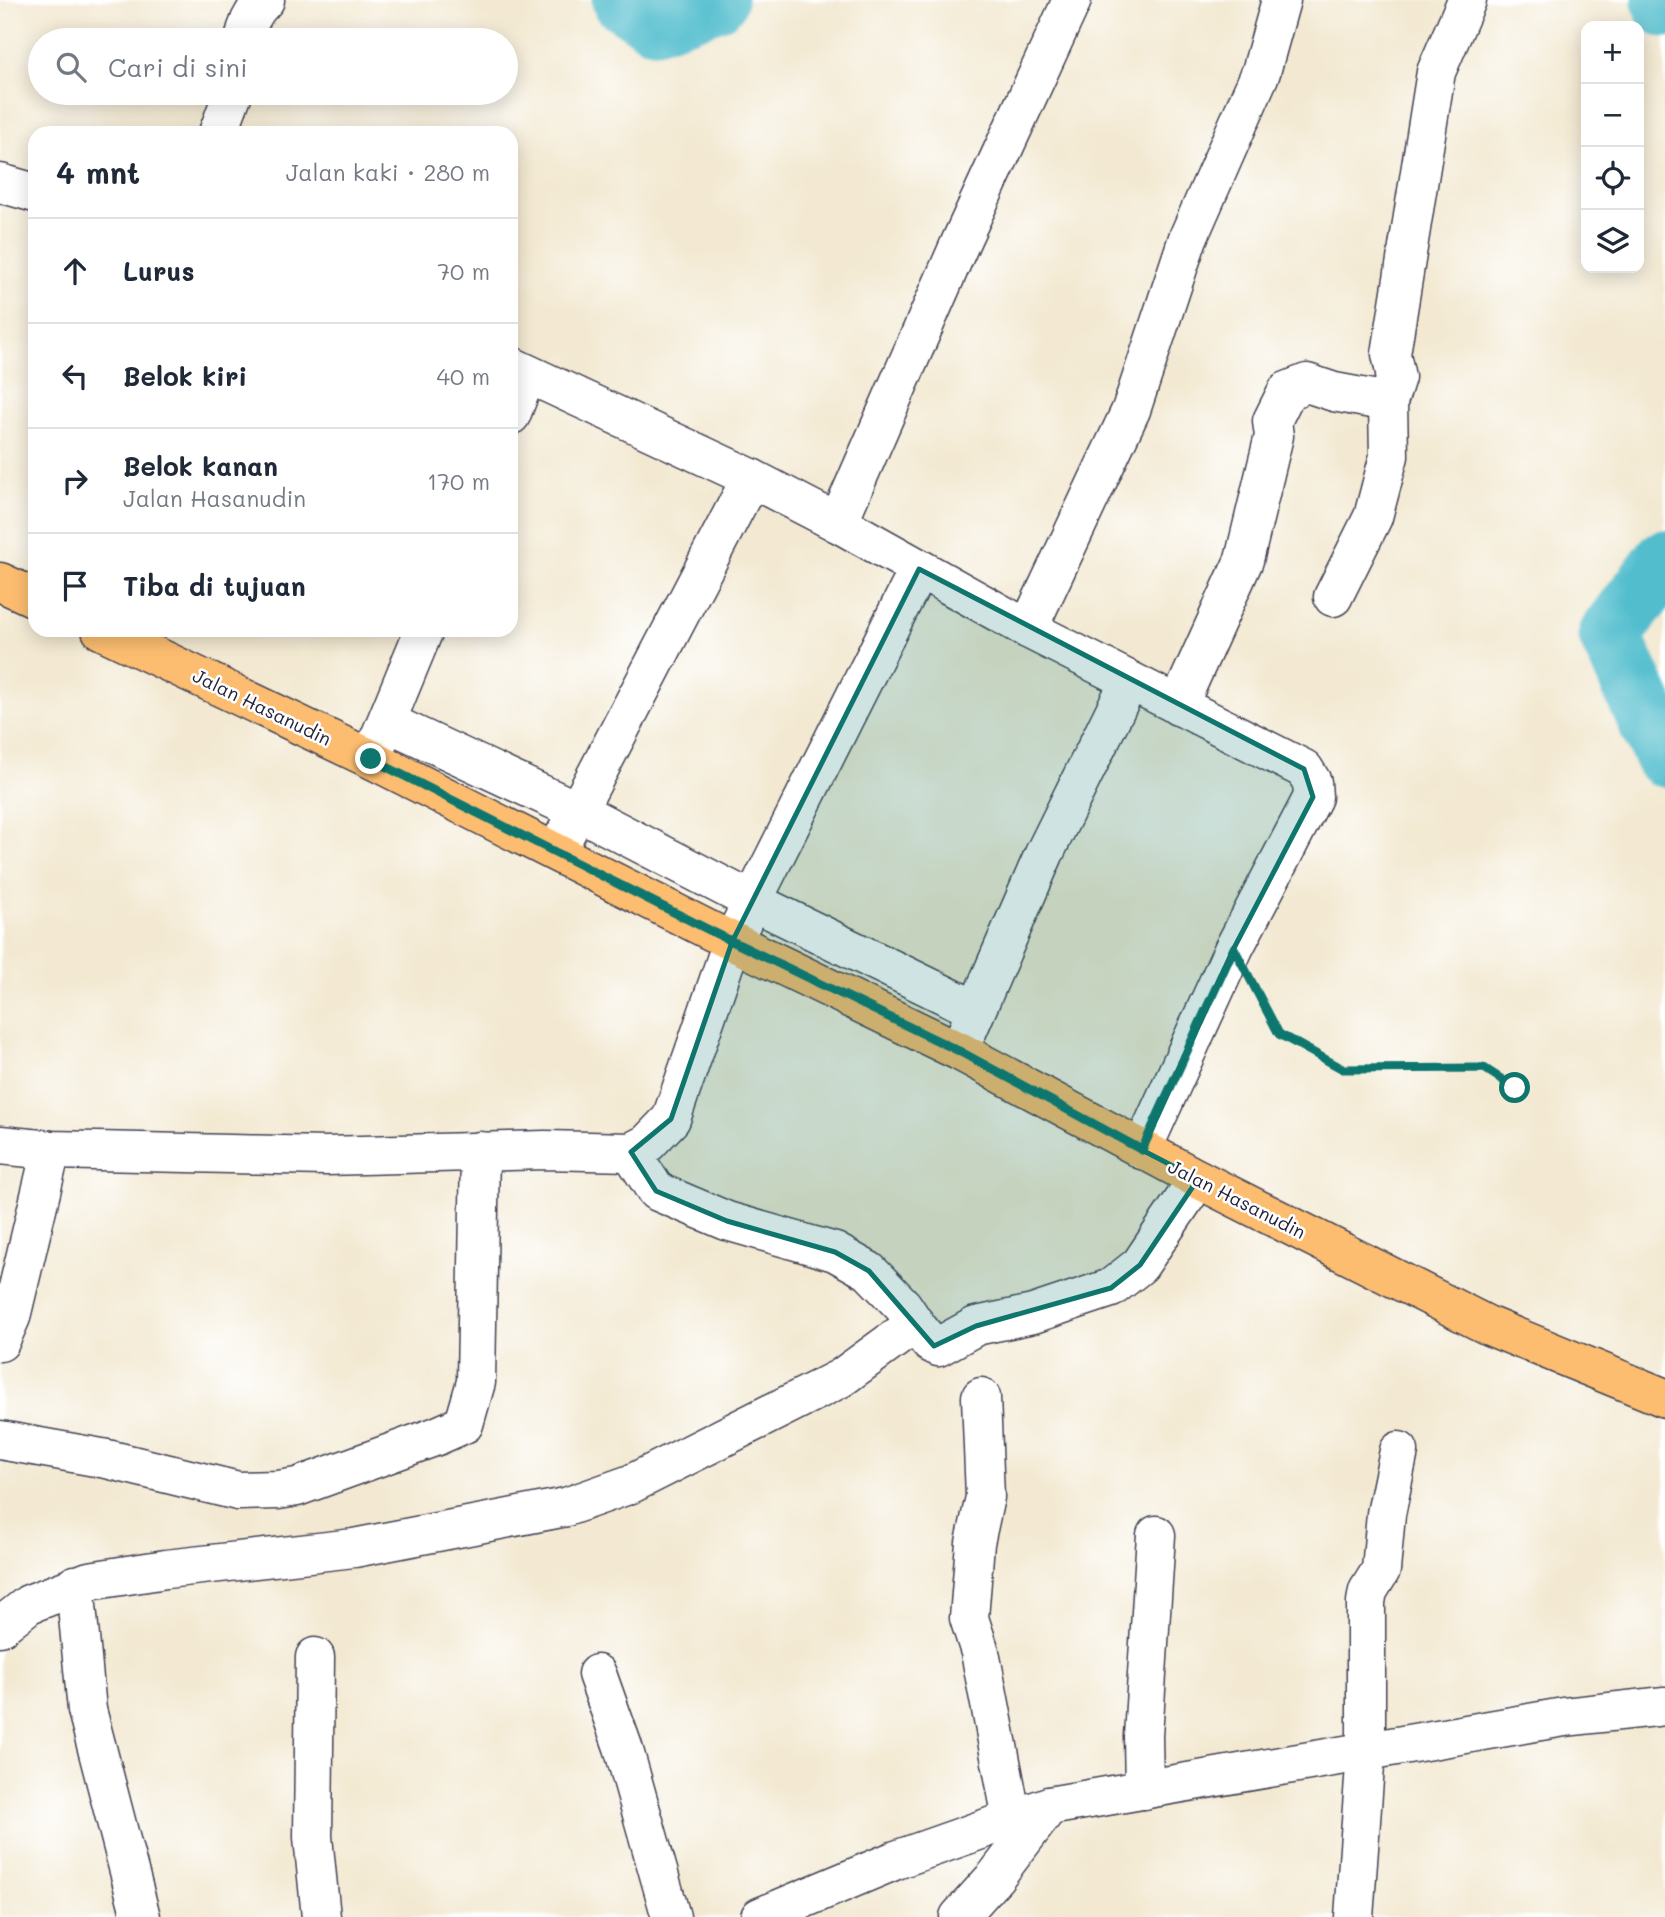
<!DOCTYPE html>
<html lang="id">
<meta charset="utf-8">
<style>
body{margin:0;font-family:Mali,sans-serif;background:#f2f2f3;color:#1f2937}
.controls{position:absolute;right:21px;top:21px;display:grid;overflow:hidden;border-radius:14px;box-shadow:0 4px 18px #0003}
.controls button{width:63px;height:63px;display:grid;place-items:center;padding:0;border:0;border-bottom:2px solid #e0e1e3;background:#fff;color:#1f2937;font:35px sans-serif}
.stop{position:absolute;width:21px;height:21px;margin:-16px;border:5px solid #0f766e;border-radius:50%;background:#fff}
.stop.end{background:#0f766e;border-color:#fff;box-shadow:0 2px 7px #0008}
.list{margin:0;padding:0;list-style:none}
h2{display:flex;justify-content:space-between;align-items:center;height:91px;margin:0;padding:0 28px;font-size:30px}
h2 small{font-size:23px;font-weight:400;color:#747a83}
.list li{display:grid;grid-template-columns:46px 1fr auto;gap:21px;align-items:center;box-sizing:border-box;height:105px;padding:0 28px;border-top:2px solid #e0e1e3}
.list b{display:block;font-size:26px;white-space:nowrap}
.list p{margin:0;font-size:23px;white-space:nowrap;color:#747a83}
.list em{font-size:23px;font-style:normal;color:#747a83}
.icon{flex:none;width:38px;height:38px;fill:none;stroke:currentColor;stroke-width:2;stroke-linecap:round;stroke-linejoin:round}
.map{position:relative;flex:none;width:1665px;height:1917px;overflow:hidden}
.search{position:absolute;background:#fff;box-shadow:0 4px 18px #0003;left:28px;top:28px;width:490px;height:77px;display:flex;align-items:center;gap:18px;box-sizing:border-box;padding:0 24px;border-radius:38px;color:#747a83;font-size:26px}
.panel{position:absolute;background:#fff;box-shadow:0 4px 18px #0003;left:28px;top:126px;width:490px;height:511px;border-radius:21px}
.map>svg:first-child{display:block}
.lines{fill:none;stroke-linecap:round;stroke-linejoin:round}
.river{stroke:#51bdcd;stroke-width:63}
.minor-casing{stroke:#414052;stroke-width:41}
.major-casing{stroke:#414052;stroke-width:41}
.path{stroke:#414052;stroke-width:4.5;stroke-dasharray:5 5;stroke-linecap:butt}
.minor{stroke:#fff;stroke-width:38}
.major{stroke:#fcbd6f;stroke-width:38}
.route{stroke:#0f766e;stroke-width:9}
.marked{fill:#0f766e;fill-opacity:0.2;stroke:#0f766e;stroke-width:5;stroke-linejoin:round}
.labels{text-anchor:middle;stroke-width:5;stroke-linejoin:round;paint-order:stroke}
.street-label{font-size:19px;fill:#22223b;stroke:#fff}
</style>
<div class="map">
<svg width="1665" height="1917" viewBox="0 0 1665 1917">
<rect width="100%" height="100%" fill="#fff"/>
<filter id="ink" filterUnits="userSpaceOnUse"><feTurbulence type="fractalNoise" baseFrequency=".0143" numOctaves="2"/><feDisplacementMap in="SourceGraphic" scale="14" xChannelSelector="R" yChannelSelector="G"/><feConvolveMatrix kernelMatrix="1 2 1 2 8 2 1 2 1" color-interpolation-filters="sRGB"/></filter>
<filter id="wash" filterUnits="userSpaceOnUse"><feTurbulence type="fractalNoise" baseFrequency=".00686" numOctaves="4" result="noise"/><feDisplacementMap in="SourceGraphic" scale="28" xChannelSelector="R" yChannelSelector="G"/><feGaussianBlur stdDeviation="1.57" result="paint"/><feColorMatrix in="noise" values="0 0 0 0 0 0 0 0 0 0 0 0 0 0 0 0 0 1.4 0 .05"/><feComposite in="paint" operator="in"/></filter>
<g filter="url(#wash)">
<rect width="100%" height="100%" fill="#f3e9d2"/>
<g class="lines">
<g class="river">
<polyline points="623,0 655,21 716,0"/>
<polyline points="1663,0 1665,6"/>
<polyline points="1665,561 1610,635 1665,756"/>
</g>
</g>
</g>
<g filter="url(#ink)">
<g class="lines">
<g class="minor-casing">
<g id="minor">
<path d="M244,40C247,24 253,11 265,0"/>
<polyline points="218,133 233,93"/>
<polyline points="0,183 35,193"/>
<polyline points="511,366 751,478 838,523 1028,629 1304,769 1312,782 1313,797 1234,948 1142,1150"/>
<polyline points="511,415 527,374"/>
<polyline points="838,523 961,241 1072,0"/>
<polyline points="1333,597 1373,517 1389,456 1388,402"/>
<polyline points="1028,629 1131,410 1188,238 1261,72 1281,0"/>
<polyline points="1178,706 1244,560 1274,436 1272,421 1287,391 1307,383 1334,392 1388,402 1396,377 1391,354 1436,72 1467,0"/>
<polyline points="387,722 578,811 752,901 976,1010"/>
<polyline points="377,744 424,630"/>
<polyline points="556,852 751,478"/>
<polyline points="967,1032 1044,854 1129,682"/>
<polyline points="0,1145 51,1150 326,1156 545,1150 631,1152 648,1143 671,1119 732,942 919,569"/>
<polyline points="631,1152 656,1191 727,1221 835,1252 869,1271 903,1306 915,1324"/>
<polyline points="0,1342 11,1317 51,1150"/>
<polyline points="981,1397 985,1497 975,1543 969,1618 980,1652 1012,1819"/>
<polyline points="0,1440 107,1459 238,1491 278,1490 297,1487 437,1436 464,1424 476,1382 480,1151"/>
<polyline points="75,1585 87,1710 141,1917"/>
<polyline points="0,1627 29,1604 89,1581 166,1569 354,1548 566,1507 631,1484 841,1378 915,1324 930,1343 938,1347 976,1326 1033,1314 1111,1288 1140,1265 1198,1179"/>
<polyline points="315,1657 313,1837 321,1917"/>
<polyline points="597,1674 623,1747 671,1917"/>
<polyline points="1144,1790 1143,1736 1156,1535"/>
<polyline points="760,1917 896,1860 1049,1806 1564,1717 1665,1706"/>
<polyline points="959,1917 996,1876 1049,1806"/>
<polyline points="1354,1917 1366,1752 1366,1602 1368,1591 1381,1570 1386,1514 1399,1451"/>
</g>
</g>
<g class="major-casing">
<g id="major">
<polyline points="0,582 35,598"/>
<polyline points="101,630 371,759 713,932 959,1051 1198,1179 1489,1326 1665,1398"/>
</g>
</g>
<polyline class="path" points="1255,989 1278,1034 1343,1069 1484,1068 1515,1088"/>
<use href="#minor" class="minor"/>
<use href="#major" class="major"/>
</g>
</g>
<g class="lines" filter="url(#ink)">
<polyline class="route" points="371,759 713,932 959,1051 1142,1150 1234,948 1279,1034 1343,1069 1484,1068 1515,1088"/>
</g>
<path class="marked" d="M919,569L1304,769L1313,797L1234,948L1142,1150L1198,1179L1140,1265L1111,1288L976,1326L934,1346L869,1271L835,1252L727,1221L656,1191L631,1152L671,1119L732,942Z"/>
<g class="labels">
<g class="street-label">
<text transform="translate(262 707) rotate(26)" y="7">Jalan Hasanudin</text>
<text transform="translate(1237 1199) rotate(27)" y="7">Jalan Hasanudin</text>
</g>
</g>
</svg>
<div class="controls">
<button>+</button>
<button>−</button>
<button><svg class="icon" aria-label="locate" viewBox="0 0 24 24"><circle cx="12" cy="12" r="6"/><path d="M12 2v4M12 18v4M2 12h4M18 12h4"/></svg></button>
<button><svg class="icon" aria-label="layers" viewBox="0 0 24 24"><path d="M12 4l9 5-9 5-9-5zM3 14l9 5 9-5"/></svg></button>
</div>
<div class="stop" style="left:1515px;top:1088px"></div>
<div class="stop end" style="left:371px;top:759px"></div>
<div class="search"><svg class="icon" aria-label="search" viewBox="0 0 24 24"><circle cx="10" cy="10" r="6"/><path d="M15 15l6 6"/></svg>Cari di sini</div>
<section class="panel">
<h2>4 mnt<small>Jalan kaki · 280 m</small></h2>
<ul class="list">
<li><svg class="icon" aria-label="ahead" viewBox="0 0 24 24"><path d="M12 20V5M6 11l6-6 6 6"/></svg><div><b>Lurus</b></div><em>70 m</em></li>
<li><svg class="icon" aria-label="left" viewBox="0 0 24 24"><path d="M17 20v-9H6M10 6l-5 5 5 5"/></svg><div><b>Belok kiri</b></div><em>40 m</em></li>
<li><svg class="icon" aria-label="right" viewBox="0 0 24 24"><path d="M7 20v-9h11M14 6l5 5-5 5"/></svg><div><b>Belok kanan</b><p>Jalan Hasanudin</p></div><em>170 m</em></li>
<li><svg class="icon" aria-label="arrive" viewBox="0 0 24 24"><path d="M6 21V4h12l-3 4 3 4H6"/></svg><div><b>Tiba di tujuan</b></div></li>
</ul>
</section>
</div>
